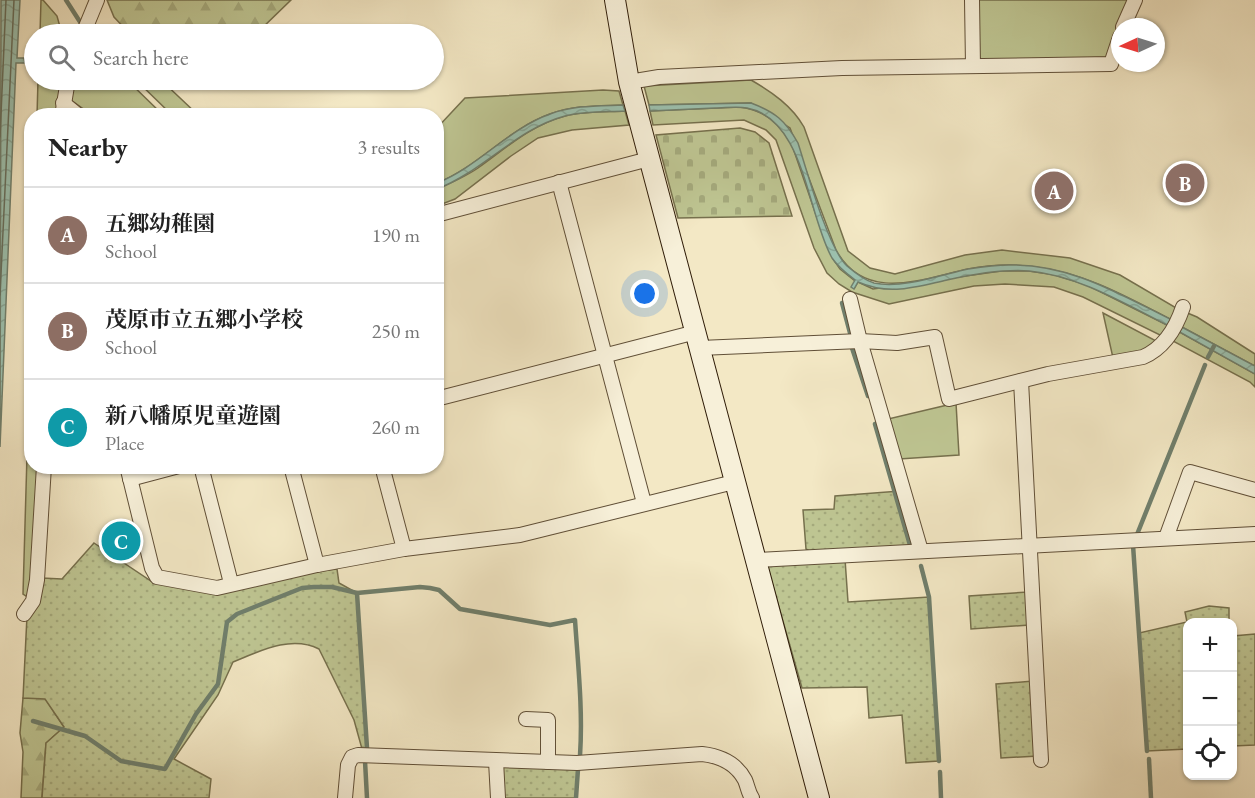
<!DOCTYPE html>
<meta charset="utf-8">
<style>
body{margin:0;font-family:"EB Garamond","Noto Serif JP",serif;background:#f6f6f6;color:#222}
.controls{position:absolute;right:18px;bottom:18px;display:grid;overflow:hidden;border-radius:12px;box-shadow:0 2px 4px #0004}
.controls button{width:54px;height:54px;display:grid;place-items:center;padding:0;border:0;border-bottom:2px solid #e0e0e0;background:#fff;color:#222;font:30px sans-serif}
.compass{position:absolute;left:1111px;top:18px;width:54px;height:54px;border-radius:50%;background:#fff;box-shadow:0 2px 4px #0004;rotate:266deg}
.you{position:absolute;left:645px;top:294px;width:21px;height:21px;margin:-15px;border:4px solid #fff;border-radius:50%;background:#1a73e8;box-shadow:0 0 0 9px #1a73e833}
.badge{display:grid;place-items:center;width:39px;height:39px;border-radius:50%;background:#d93025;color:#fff;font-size:20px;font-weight:700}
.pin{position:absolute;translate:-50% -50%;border:3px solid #fff;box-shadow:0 2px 6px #0006}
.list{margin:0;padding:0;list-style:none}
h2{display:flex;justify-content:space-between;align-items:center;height:78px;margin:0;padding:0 24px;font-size:26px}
h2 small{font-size:20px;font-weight:400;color:#767676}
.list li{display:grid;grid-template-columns:39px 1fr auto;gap:18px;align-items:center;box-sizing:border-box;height:96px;padding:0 24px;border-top:2px solid #e0e0e0}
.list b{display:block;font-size:22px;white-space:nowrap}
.list p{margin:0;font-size:20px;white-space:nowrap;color:#767676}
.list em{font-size:20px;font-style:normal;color:#767676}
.icon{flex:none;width:33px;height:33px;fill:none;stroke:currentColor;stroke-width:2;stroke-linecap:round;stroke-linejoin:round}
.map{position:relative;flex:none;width:1255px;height:798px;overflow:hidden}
.search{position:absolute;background:#fff;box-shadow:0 2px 4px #0004;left:24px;top:24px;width:420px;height:66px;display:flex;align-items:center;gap:15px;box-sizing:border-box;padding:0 21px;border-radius:33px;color:#767676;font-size:22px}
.panel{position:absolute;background:#fff;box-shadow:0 2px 4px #0004;left:24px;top:108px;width:420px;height:366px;border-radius:24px}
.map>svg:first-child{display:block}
.green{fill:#bec592;stroke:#76704d;stroke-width:1.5}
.forest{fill:url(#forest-firs);stroke:#76704d;stroke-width:1.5}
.cemetery{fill:url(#cemetery-stones);stroke:#76704d;stroke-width:1.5}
.garden{fill:url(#garden-dots);stroke:#76704d;stroke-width:1.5}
.water{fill:url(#water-waves);stroke:#707f6c;stroke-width:1.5}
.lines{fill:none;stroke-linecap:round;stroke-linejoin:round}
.shore{stroke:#666e5c;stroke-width:1.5}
.stream{stroke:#707f6c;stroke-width:4.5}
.street-casing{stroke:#604f37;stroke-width:16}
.secondary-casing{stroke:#2f1c08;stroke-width:22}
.street{stroke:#f7f0d9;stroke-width:14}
.secondary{stroke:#f7f0d9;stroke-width:20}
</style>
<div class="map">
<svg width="1255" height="798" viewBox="0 0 1255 798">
<defs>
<pattern id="forest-firs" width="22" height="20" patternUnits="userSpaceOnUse" patternTransform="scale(1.5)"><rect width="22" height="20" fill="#bec592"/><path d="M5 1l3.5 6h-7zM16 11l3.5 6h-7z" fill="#a4a97c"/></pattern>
<pattern id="cemetery-stones" width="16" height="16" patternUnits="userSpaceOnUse" patternTransform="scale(1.5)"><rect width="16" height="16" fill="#bec592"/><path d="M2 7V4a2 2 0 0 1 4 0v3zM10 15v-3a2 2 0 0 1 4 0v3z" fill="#a4a97c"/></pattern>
<pattern id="garden-dots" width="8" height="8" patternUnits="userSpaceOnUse" patternTransform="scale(1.5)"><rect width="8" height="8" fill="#bec592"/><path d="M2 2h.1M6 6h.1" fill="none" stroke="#a4a97c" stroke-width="1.8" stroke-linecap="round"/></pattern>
<pattern id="water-waves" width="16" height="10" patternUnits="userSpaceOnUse" patternTransform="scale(1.5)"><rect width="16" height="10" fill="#9cc1af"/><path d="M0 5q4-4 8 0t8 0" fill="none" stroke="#87a595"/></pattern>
</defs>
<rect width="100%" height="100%" fill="#f3e8c5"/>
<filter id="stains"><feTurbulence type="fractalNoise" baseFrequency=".00333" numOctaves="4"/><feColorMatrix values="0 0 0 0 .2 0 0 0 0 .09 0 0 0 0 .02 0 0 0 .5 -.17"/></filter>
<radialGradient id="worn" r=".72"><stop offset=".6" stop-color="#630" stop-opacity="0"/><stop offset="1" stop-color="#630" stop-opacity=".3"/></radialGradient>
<g class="green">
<polygon points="41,0 43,0 57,16 62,34 40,34"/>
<polygon points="978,0 1129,0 1108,57 984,62 979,57"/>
<polygon points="38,80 61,80 58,115 37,116"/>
<polygon points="72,80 127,80 163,115 92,115 71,100"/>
<polygon points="136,80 161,80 198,115 172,115"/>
<path d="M751,80C772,92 792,106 804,127L848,251L870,268L895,274L965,255L1002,250L1070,258L1120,275L1178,309L1172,320C1127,297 1088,274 1036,267C1015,264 989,265 968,269C921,279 865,303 836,250L790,128L751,103L649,105L644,86Z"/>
<path d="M603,90L619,91L623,105C599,106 574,105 550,114C508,129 478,167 437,183L436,129L465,98Z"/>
<path d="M739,107C765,110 779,123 792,145L825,241L833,259L840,269L855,281L854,289L858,282L873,289L1001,271H1029L1055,275L1087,285L1169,326L1164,337L1083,297L1054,287L1005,284L974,286L889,304L852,292L839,284L827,273L814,248L776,140L766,130L744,120L653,125L650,111Z"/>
<path d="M625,111L629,125L572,130L538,138L511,156L455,199L437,206V189C451,183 465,177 478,168C506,148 531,125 565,116C584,111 605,112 625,111Z"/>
<polygon points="1185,312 1197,317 1255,354 1255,366 1178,325"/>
<polygon points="1103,313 1160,343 1146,352 1113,358"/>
<polygon points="31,317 32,466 39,467 29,598 23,594"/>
<polygon points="1176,330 1255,374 1255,387 1250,382 1171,340"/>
<polygon points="956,403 959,455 899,459 888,419"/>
</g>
<g class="forest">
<polygon points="107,0 291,0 260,30 250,34 130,34 114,17"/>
<polygon points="23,698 45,698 64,727 46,743 42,798 21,798 23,752 20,733"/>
</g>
<polygon class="cemetery" points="740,128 755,132 769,143 792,216 678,218 656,135"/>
<g class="garden">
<polygon points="900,491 916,548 811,552 806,549 803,510 834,509 835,496"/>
<path d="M94,543L151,581L184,588L337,569L339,583L357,593L367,748L362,749L354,720L319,649C291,635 260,651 233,662L218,695L174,759L211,779L209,798H42L46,743L64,727L45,699L23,698L27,616L42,578L62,579Z"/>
<polygon points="845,559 848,602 929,597 939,761 906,763 902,715 869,718 867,687 802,688 767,565"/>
<polygon points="1028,592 1029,625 971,629 969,596"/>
<polygon points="1209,606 1229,608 1229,622 1188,622 1187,749 1147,751 1139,633 1187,622 1185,612"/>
<polygon points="1255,634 1255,745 1233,746 1233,636"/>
<polygon points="1033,681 1038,756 1001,758 996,684"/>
<polygon points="502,764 578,769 576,798 502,798"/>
</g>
<g class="water">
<polygon points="1,0 20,0 17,58 24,58 25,63 16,63 0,447"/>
<path d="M751,103C775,112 785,120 798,143C807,171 828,248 847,266C854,272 864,280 874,283C902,289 941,275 968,269C981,267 996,265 1009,265C1071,264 1119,294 1172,320L1169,326C1125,304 1080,276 1029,271C1002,269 974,274 947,280C915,287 890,296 858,282L854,289L851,287L855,280C847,274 838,267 832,258C807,214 805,119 747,108C737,106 725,108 715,108C693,109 672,110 650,111L649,105Z"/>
<path d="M623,105L625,111C605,112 584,111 565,116C516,129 484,171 437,189V183C478,167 508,129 550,114C574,105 599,106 623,105Z"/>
<polygon points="1178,325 1255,366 1255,374 1176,330"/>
</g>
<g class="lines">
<g class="shore">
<polyline points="0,137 6,0"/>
<polyline points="0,295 14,0"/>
</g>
<g class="stream">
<polyline points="66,0 82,25"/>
<polyline points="842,303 850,333"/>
<polyline points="852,348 868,396"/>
<polyline points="1208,357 1214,346"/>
<polyline points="875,424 910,545"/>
<polyline points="1136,537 1205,365"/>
<polyline points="1133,545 1147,751"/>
<polyline points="921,566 929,597 939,761"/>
<polyline points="357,593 367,748"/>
<path d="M33,721L85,736L121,761L165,769L196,714L218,684L227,622L237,614L302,588L314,587H332L357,593L420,587L430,588L439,590L460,609L550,625L575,620C578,665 583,710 580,756"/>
<polyline points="1149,759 1151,798"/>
<polyline points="365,761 367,798"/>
<polyline points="940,772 941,798"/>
<polyline points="576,798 578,769"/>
</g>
<g class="street-casing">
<g id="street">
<polyline points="972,0 973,66"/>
<polyline points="1123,27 1135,0"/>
<polyline points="83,34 97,0"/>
<polyline points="629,82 659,77 842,68 1111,64 1120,37"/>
<polyline points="63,103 79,116"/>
<polyline points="62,116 68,80"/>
<polyline points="559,182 644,503"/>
<polyline points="436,215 649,159"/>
<polyline points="850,299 860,341 921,551"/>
<path d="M700,348L860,341L897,343L935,337L949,399L1048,374L1143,357C1164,348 1176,328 1183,307"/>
<polyline points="1021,381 1041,760"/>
<polyline points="436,399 696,332"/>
<polyline points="127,466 152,568 157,577 217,588 317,565 404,549 520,535 734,482"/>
<polyline points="201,466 231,583"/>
<polyline points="291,466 317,565"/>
<polyline points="382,466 404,549"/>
<polyline points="130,479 179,466"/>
<polyline points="1166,538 1190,472 1255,490"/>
<polyline points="756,560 1255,534"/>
<polyline points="24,614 33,601 37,580 44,466"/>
<polyline points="526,719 548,720 548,762"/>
<polyline points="496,761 498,798"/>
<path d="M345,798L348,765L352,757L358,755L577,763L702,754C720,756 736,763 745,780C748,787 748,792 752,798"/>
</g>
</g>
<g class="secondary-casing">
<polyline id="secondary" points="615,0 629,82 819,798"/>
</g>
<use href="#street" class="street"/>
<use href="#secondary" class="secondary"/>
</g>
<rect width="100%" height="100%" filter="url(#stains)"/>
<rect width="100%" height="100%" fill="url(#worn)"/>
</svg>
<div class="controls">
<button>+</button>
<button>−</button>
<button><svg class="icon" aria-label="locate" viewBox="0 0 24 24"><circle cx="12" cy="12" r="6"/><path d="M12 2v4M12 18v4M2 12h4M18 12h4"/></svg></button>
</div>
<svg class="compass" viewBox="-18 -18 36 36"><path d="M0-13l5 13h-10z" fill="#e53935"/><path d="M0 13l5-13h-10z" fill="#767676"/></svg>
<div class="you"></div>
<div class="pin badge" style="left:1054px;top:191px;background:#8d6e63">A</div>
<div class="pin badge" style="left:1185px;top:183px;background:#8d6e63">B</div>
<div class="pin badge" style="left:121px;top:541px;background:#0f9aa8">C</div>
<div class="search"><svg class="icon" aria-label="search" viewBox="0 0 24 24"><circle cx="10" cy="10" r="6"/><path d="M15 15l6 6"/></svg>Search here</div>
<section class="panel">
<h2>Nearby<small>3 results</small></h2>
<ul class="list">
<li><span class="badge" style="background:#8d6e63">A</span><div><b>五郷幼稚園</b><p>School</p></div><em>190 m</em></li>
<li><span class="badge" style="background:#8d6e63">B</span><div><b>茂原市立五郷小学校</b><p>School</p></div><em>250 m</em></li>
<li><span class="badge" style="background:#0f9aa8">C</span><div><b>新八幡原児童遊園</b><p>Place</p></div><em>260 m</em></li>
</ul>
</section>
</div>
